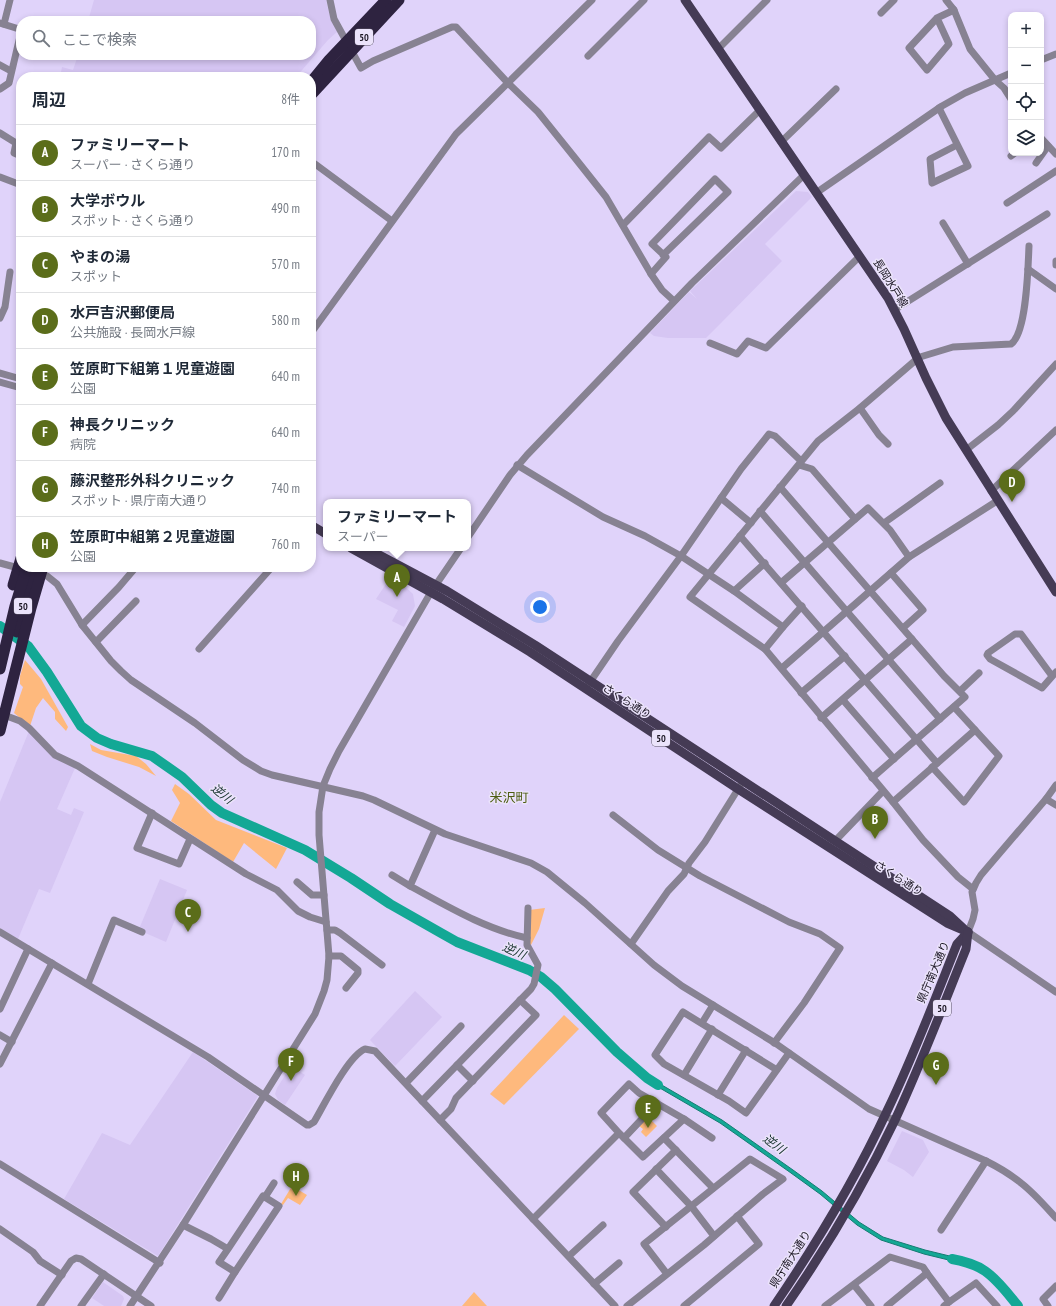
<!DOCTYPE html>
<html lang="ja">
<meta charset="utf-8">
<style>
body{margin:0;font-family:"PT Sans Narrow","Noto Sans JP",sans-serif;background:#f2f2f3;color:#1f2937}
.controls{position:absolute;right:12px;top:12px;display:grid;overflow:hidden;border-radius:8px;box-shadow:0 2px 6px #0003}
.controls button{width:36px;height:36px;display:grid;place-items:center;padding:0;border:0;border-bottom:1px solid #e0e1e3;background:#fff;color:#1f2937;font:20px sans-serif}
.you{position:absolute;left:540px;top:607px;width:14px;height:14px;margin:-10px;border:3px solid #fff;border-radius:50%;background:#1a73e8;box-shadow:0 0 0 6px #1a73e833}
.badge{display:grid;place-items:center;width:26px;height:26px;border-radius:50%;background:#5b6d1a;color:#fff;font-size:13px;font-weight:700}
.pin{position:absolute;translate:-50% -33px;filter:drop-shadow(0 1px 2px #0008)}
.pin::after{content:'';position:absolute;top:21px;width:14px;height:12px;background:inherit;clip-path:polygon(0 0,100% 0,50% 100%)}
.popup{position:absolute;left:323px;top:499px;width:148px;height:52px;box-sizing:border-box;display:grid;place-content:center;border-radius:8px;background:#fff;filter:drop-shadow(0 1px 3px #0005);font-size:13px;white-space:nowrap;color:#747a83}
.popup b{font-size:15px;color:#1f2937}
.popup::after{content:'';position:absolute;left:50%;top:100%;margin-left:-8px;border:8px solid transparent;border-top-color:#fff}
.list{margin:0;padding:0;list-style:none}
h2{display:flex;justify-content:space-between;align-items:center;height:52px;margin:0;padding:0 16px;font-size:17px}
h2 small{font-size:13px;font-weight:400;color:#747a83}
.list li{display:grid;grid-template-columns:26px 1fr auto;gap:12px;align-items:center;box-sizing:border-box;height:56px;padding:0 16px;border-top:1px solid #e0e1e3}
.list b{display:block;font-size:15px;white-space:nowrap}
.list p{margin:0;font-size:13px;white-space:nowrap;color:#747a83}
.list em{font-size:13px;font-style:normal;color:#747a83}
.icon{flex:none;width:22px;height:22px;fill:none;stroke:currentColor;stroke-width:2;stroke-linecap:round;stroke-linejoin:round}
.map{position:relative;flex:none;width:1056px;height:1306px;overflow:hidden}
.search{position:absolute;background:#fff;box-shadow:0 2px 6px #0003;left:16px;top:16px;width:300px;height:44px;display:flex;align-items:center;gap:10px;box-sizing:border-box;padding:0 14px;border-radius:16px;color:#747a83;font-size:15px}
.panel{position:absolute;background:#fff;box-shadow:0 2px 6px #0003;left:16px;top:72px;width:300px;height:500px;border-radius:16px}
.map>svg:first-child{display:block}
.built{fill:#d6c6f3}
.green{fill:#feb97d}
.water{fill:#13a895;stroke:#157c72}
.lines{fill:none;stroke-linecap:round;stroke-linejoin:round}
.river{stroke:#13a895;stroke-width:10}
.minor{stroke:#878292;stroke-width:7}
.major{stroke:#453b55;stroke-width:9}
.highway{stroke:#2e2340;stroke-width:11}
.labels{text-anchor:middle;stroke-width:3;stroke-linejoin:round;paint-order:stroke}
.shield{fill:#ebe3fb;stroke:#595363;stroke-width:1}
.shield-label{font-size:10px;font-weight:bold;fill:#1a1522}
.street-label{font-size:11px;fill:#1a1522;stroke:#ebe3fb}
.water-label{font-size:12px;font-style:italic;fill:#17322d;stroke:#ebe3fb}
.quarter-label{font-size:13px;fill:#4c5c0e;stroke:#ebe3fb}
</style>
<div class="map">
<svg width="1056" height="1306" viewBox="0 0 1056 1306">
<rect width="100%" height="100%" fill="#e0d3fa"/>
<g class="built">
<polygon points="94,0 326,0 331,21 338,31 328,40 296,77 60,77 62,67 73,70 78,55 311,55 311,21 88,21"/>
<polygon points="796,191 808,192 812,197 765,244 782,261 721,323 706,338 668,338 654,336 650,333 689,292 697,299 690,291"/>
<polygon points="390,578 402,584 413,594 415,606 404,627 392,621 398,610 376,599"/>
<polygon points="29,731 75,768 57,809 71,815 74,808 84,812 50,893 39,889 18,939 0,928 0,802"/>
<polygon points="160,879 187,890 166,942 143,932 139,929"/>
<polygon points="415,991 442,1017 395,1066 370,1040"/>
<polygon points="193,1052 258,1096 158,1256 64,1199 102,1133 130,1145"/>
<polygon points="291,1066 305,1075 285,1105 278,1100 275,1094 277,1088"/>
<polygon points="902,1131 923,1140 929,1152 913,1177 904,1170 887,1161"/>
<polygon points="103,1282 123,1296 124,1299 121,1306 104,1306 92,1298"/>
</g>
<g class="green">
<polygon points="25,660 41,679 68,727 66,731 55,719 55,712 43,698 36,708 30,726 14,713 23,687 20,684 20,676"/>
<polygon points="90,744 101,750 136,756 146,764 156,776 139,767 107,757 92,751"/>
<polygon points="175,784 189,794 216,820 287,848 276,869 244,843 233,862 171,821 180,803 172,790"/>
<polygon points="545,908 539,929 530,947 529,910"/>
<polygon points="564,1015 579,1029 504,1105 490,1094"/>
<polygon points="647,1116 657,1126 646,1137 641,1132 643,1129 639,1126"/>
<polygon points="292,1186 307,1195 300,1205 288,1198 283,1205 281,1204"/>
<polygon points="474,1292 487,1306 462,1306"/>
</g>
<polygon class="water" points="648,1077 722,1120 793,1170 822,1191 859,1222 883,1237 925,1250 966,1260 965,1264 924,1254 881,1240 857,1225 820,1194 791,1173 720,1123 646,1080"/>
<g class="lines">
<g class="river">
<polyline points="0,626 28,646 47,672 81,726 97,738 111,744 152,756 182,777 211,805 222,813 305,850 351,878 390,904 441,933 457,942 529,970 541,977 555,989 617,1052 647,1078 658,1085"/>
<path d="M952,1259C963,1261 975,1264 985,1271C998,1280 1008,1294 1018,1306"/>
</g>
<g class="minor">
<polyline points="330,0 334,19 361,68 373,61 452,27 456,27 508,83 538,112 575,158 606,197 651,274 662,290 674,301"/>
<polyline points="946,0 954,10 970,49 995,80 1004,88 1011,99"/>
<polyline points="881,13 894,0"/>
<polyline points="937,18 949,44 927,70 909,48 937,18 954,10"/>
<polyline points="0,23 19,29 21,32 9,83 0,89"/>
<polyline points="4,24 10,0"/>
<polyline points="718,49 767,0"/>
<polyline points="588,56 644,0"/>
<polyline points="1041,60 1056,54"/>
<polyline points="0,65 11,71"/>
<polyline points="939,108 968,166 932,183 930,159 957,145"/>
<polyline points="0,133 16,143 14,153 21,156"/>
<polyline points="1041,138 1056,154"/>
<polyline points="781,142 836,89"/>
<polyline points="1011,156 1015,153"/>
<polyline points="311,161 392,221"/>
<polyline points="1036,163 1048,146"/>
<polyline points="0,177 21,185"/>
<polyline points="816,193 942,106 965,93 1011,73"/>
<polyline points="1007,203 1056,171"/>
<polyline points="943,223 968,264"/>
<polyline points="623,225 709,137 721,148 760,110"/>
<polyline points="1056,261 1056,265"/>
<polyline points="1028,269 1056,289"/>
<polyline points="651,274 666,257 652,244 715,179 728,192 663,255"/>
<polyline points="894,310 1047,214"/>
<polyline points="0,318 5,307 10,272"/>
<polyline points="311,333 456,134 592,0"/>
<polyline points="710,343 737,354 748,341 766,348 860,256"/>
<polyline points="0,373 21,379"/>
<polyline points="0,382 21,388"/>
<polyline points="860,408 879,435 888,444"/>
<polyline points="966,450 998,425 1013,411 1056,364"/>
<polyline points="517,465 603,517 645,536 681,556 734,591 783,627"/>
<polyline points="799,465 812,469 855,519"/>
<polyline points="780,487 944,676 965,697 872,778"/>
<polyline points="991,491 1056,430"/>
<polyline points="721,498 751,523"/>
<polyline points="760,511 940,719"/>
<polyline points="884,523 940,483"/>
<polyline points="740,536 937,763"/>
<polyline points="468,537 510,475 527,455 692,283 804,175"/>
<polyline points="0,563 22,569"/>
<path d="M38,573L47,576L57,584L82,625L111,661L121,671L131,680L195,723L243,760L261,771L272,775L363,796L374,800L445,834L531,863L547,872L585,903L654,965L682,986L775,1043L869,1109L986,1161C998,1167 1010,1174 1021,1183C1034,1193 1045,1206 1056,1218"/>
<polyline points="891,573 923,610 903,628"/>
<polyline points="782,582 868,508 890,530 909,557"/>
<polyline points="734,591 765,563"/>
<polyline points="82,625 119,587 136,567"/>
<polyline points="96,642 136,601"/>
<polyline points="199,649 272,567"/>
<polyline points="765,649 783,627 802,606"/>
<polyline points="782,668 909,557 997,501"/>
<polyline points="1052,676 1021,634 1015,634 988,653 987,655 990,659 1042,688 1056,672"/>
<polyline points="588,685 618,641 681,556 741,469 769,434 775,436 801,461"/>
<polyline points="960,691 979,673"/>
<polyline points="801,693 845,656"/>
<polyline points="843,700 894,759"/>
<polyline points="4,715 20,721 29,728 55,755 78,766 246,874 277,890 298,911 310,917 326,922"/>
<polyline points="821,718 912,639"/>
<polyline points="932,767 964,802 999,756 954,707"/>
<polyline points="1056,785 1046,799 981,875 976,883 972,892 975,910 973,919 968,932 1056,992"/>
<polyline points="1046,799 1056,805"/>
<polyline points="893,802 975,730"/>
<polyline points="152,813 137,848 179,864 190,839"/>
<polyline points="613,815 658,850 700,876 789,922 820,934 840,948 804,1003 774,1043"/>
<path d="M435,830L410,886C447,906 485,929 527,938"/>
<polyline points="835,841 883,791"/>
<polyline points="392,875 410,886"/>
<polyline points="297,882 312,895 324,895"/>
<path d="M973,889L958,877L923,840L893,802L765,649L690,597L818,441L860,408L917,359L920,357L953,347L1011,344C1027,333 1028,266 1029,246"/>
<polyline points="327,930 335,930 340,933 382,965"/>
<path d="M0,932L208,1057L307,1125H309L314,1122C324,1105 348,1056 365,1049L375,1051L615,1306"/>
<polyline points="631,944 668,891 684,874 689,863 705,842 740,786"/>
<polyline points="329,956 341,956 358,970 358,973 346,988"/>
<polyline points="88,984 114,920 142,932"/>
<polyline points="0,1009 28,949"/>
<polyline points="702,1023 713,1005"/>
<polyline points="0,1035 12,1042"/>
<polyline points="0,1064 52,963"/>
<polyline points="457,1065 473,1081"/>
<polyline points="777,1070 683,1012 655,1055 664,1064 729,1101 746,1113 789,1053"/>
<polyline points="684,1075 712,1029"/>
<polyline points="406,1083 461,1026"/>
<polyline points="718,1095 746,1050"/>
<polyline points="422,1101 531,989 534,984 538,965 527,945 528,908"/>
<polyline points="684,1119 712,1138"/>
<polyline points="440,1120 451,1109 456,1098 536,1015 520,1000"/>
<polyline points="624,1138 657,1103"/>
<polyline points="664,1138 713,1188"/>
<polyline points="0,1164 160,1263"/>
<polyline points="656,1169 691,1206 714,1236"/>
<polyline points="265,1197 274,1183"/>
<polyline points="533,1219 619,1133 601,1113 629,1084 639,1093 684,1119 643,1157 619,1133"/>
<polyline points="183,1225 211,1239 228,1249 263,1196 279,1206 235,1272 219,1262 228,1249"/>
<polyline points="666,1227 633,1192 676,1150"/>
<polyline points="0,1229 33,1252 40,1261 62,1275"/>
<polyline points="941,1230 986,1161"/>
<polyline points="569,1256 603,1225"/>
<polyline points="594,1284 619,1263"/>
<polyline points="854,1285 871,1306"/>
<polyline points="219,1298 235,1272"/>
<polyline points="949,1302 976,1283 997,1306"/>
<polyline points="40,1306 71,1261 76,1258 81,1259 151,1306"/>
<polyline points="81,1306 104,1274"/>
<polyline points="130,1306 183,1225 315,1014 324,991 327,980 329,956 319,835 319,812 323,786 330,769 339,751 431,592 461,548"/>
<polyline points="627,1306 704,1245 763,1194 783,1179 750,1159 644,1244 667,1274"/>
<polyline points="684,1306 759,1244 737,1216"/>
<polyline points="825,1306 890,1257 923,1267 927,1273"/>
<polyline points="887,1306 927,1273 949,1302 944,1306"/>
<polyline points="1048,1306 1043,1299 1056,1286"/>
</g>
<g class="major">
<polyline points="685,0 888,298 904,329 926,378 946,418 1056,592"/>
<polyline points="311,525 326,534"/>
<polyline points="351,548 443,599 530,652 738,789 947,923 968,932"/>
<polyline points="366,548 447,591 535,645 950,916 964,929"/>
<path d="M774,1306C817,1243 856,1178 888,1109C914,1055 935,999 957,944L968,932"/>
<path d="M786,1306C827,1247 864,1185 895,1120C921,1064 943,1006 966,949L968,932"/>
</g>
<g class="highway">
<polyline points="311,82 329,60 386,0"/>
<polyline points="311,95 399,0"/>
<polyline points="13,585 21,558"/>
<polyline points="17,632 35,567"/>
<polyline points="0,669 15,606 27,567"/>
<polyline points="0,731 31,608 43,567"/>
</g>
</g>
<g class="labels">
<g class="shield">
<rect x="355" y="29" width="18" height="16" rx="3"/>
<rect x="14" y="598" width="18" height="16" rx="3"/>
<rect x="652" y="730" width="18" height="16" rx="3"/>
<rect x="933" y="1000" width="18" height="16" rx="3"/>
</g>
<g class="shield-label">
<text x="364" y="41">50</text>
<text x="23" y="610">50</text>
<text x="661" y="742">50</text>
<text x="942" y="1012">50</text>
</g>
<g class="street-label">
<text transform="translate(891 283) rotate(58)" y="4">長岡水戸線</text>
<text transform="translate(627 701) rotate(33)" y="4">さくら通り</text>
<text transform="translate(899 878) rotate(33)" y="4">さくら通り</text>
<text transform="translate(933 972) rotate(-67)" y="4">県庁南大通り</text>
<text transform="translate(790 1259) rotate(-57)" y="4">県庁南大通り</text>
</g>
<g class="water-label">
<text transform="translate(222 794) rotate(39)" y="4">逆川</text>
<text transform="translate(514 951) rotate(24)" y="4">逆川</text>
<text transform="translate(774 1144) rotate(36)" y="4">逆川</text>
</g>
<g class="quarter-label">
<text x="509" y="802">米沢町</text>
</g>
</g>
</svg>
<div class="controls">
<button>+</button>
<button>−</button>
<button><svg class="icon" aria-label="locate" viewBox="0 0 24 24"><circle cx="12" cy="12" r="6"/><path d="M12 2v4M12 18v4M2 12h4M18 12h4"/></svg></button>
<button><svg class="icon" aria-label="layers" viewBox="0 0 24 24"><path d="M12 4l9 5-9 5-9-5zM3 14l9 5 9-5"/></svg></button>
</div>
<div class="you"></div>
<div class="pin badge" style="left:397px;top:597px">A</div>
<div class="popup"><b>ファミリーマート</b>スーパー</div>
<div class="pin badge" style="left:875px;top:839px">B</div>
<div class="pin badge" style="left:188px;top:932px">C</div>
<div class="pin badge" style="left:1012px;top:502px">D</div>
<div class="pin badge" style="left:648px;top:1128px">E</div>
<div class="pin badge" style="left:291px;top:1081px">F</div>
<div class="pin badge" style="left:936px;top:1085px">G</div>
<div class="pin badge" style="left:296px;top:1196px">H</div>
<div class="search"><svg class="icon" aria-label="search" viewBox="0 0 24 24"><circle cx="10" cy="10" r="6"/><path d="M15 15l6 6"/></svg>ここで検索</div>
<section class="panel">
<h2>周辺<small>8件</small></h2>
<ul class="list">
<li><span class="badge">A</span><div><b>ファミリーマート</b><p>スーパー · さくら通り</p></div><em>170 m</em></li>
<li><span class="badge">B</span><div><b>大学ボウル</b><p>スポット · さくら通り</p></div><em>490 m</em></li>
<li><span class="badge">C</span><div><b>やまの湯</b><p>スポット</p></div><em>570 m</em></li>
<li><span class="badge">D</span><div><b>水戸吉沢郵便局</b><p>公共施設 · 長岡水戸線</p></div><em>580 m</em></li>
<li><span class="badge">E</span><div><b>笠原町下組第１児童遊園</b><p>公園</p></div><em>640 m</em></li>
<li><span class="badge">F</span><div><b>神長クリニック</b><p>病院</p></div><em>640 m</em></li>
<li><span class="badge">G</span><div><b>藤沢整形外科クリニック</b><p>スポット · 県庁南大通り</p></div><em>740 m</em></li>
<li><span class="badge">H</span><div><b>笠原町中組第２児童遊園</b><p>公園</p></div><em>760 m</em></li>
</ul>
</section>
</div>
